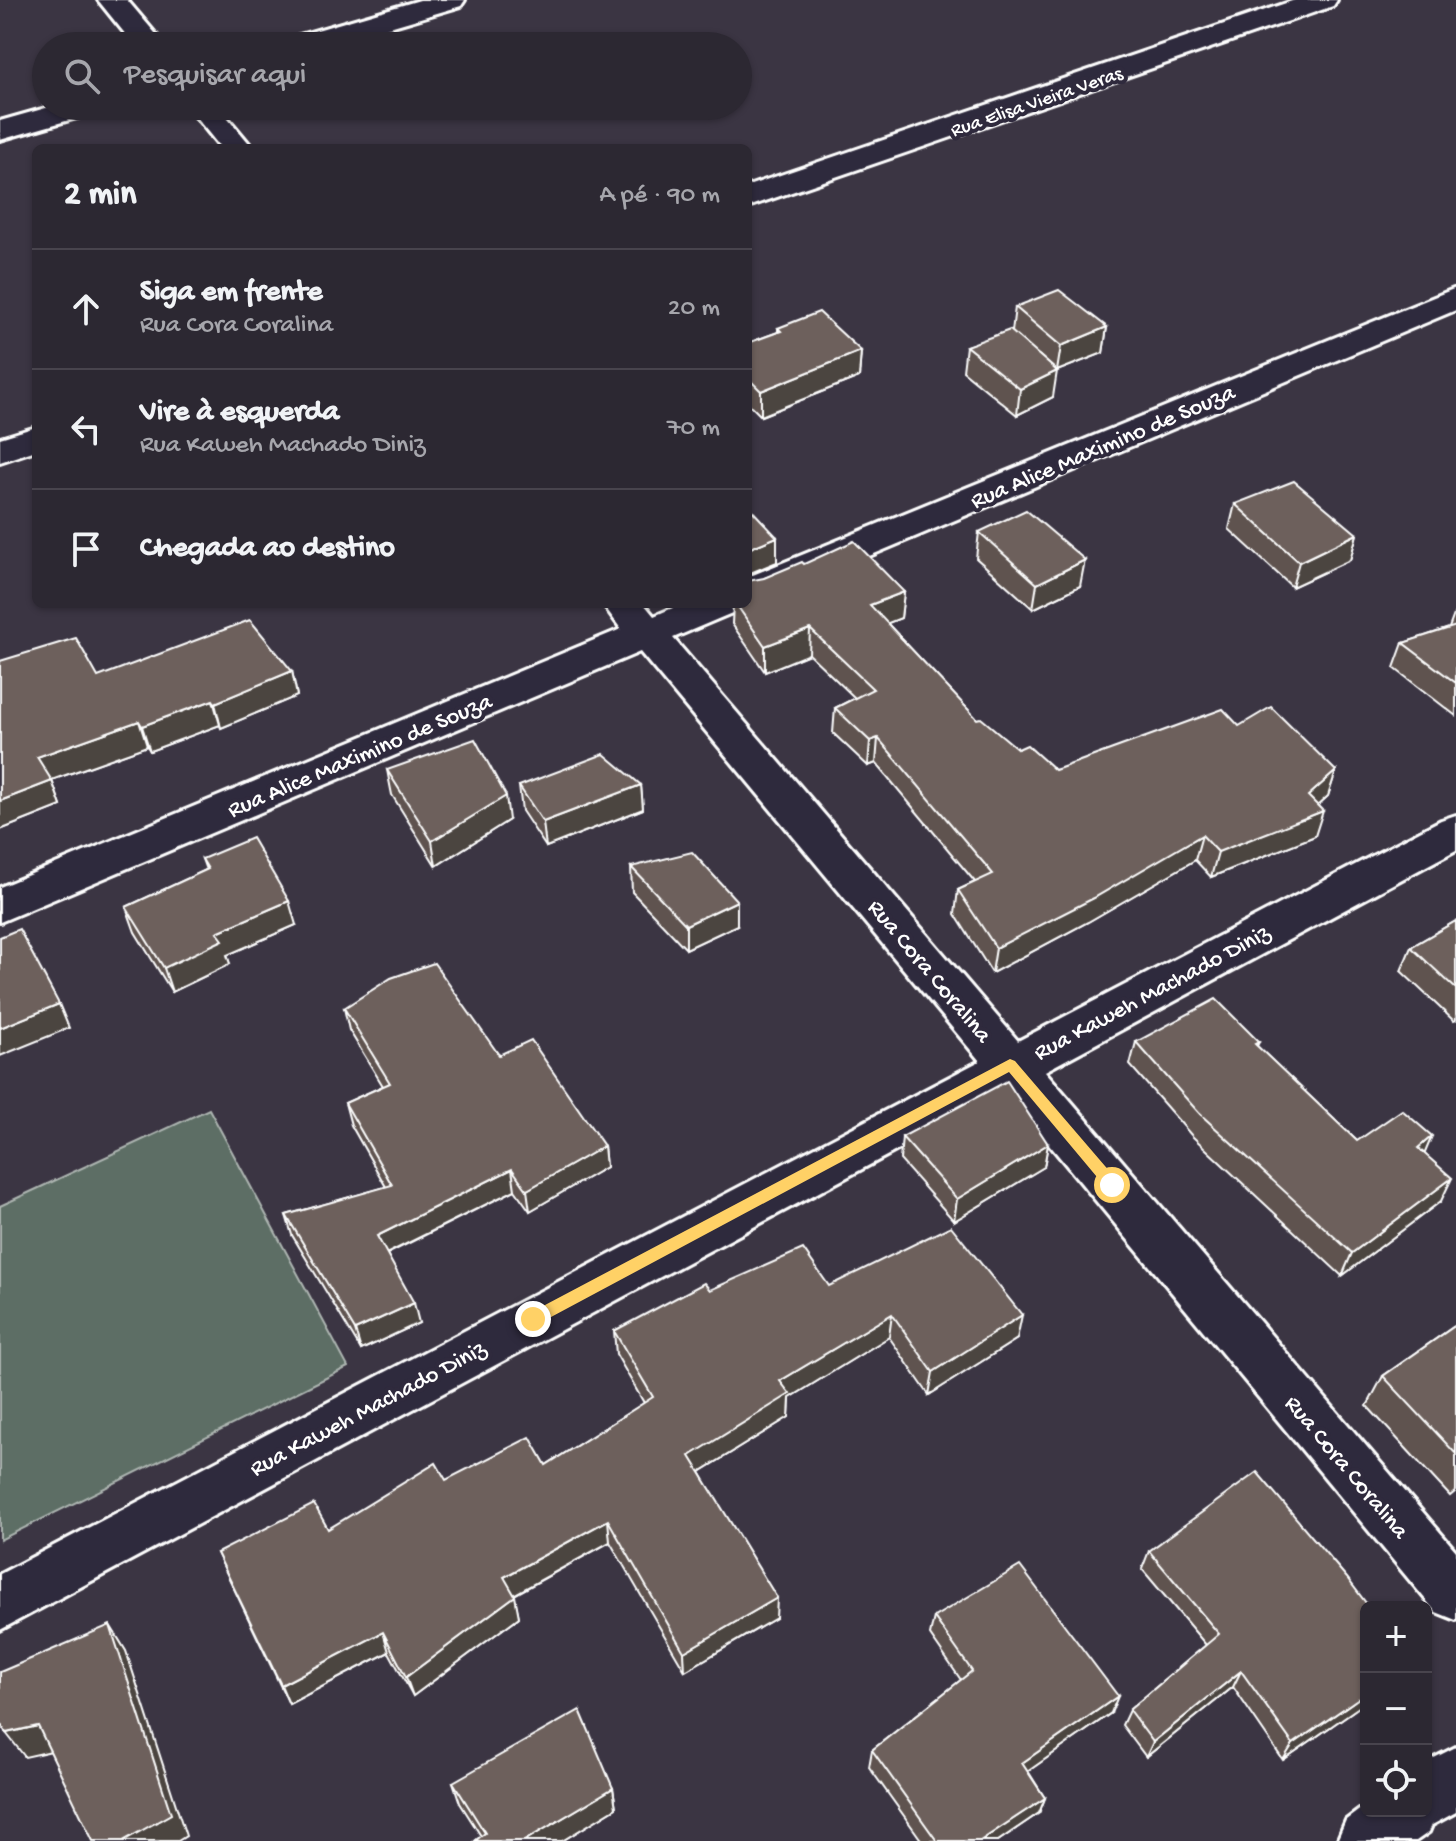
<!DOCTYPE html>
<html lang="pt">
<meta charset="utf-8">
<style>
body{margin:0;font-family:"Gochi Hand",sans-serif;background:#38343e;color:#f1f3f6}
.controls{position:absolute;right:24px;bottom:24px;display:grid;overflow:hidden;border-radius:12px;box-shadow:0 2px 6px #0004}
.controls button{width:72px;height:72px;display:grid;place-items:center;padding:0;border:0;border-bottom:2px solid #48444d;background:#2c2832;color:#f1f3f6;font:40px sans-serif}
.stop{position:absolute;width:24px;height:24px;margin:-18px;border:6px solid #ffd166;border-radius:50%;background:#fff}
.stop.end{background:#ffd166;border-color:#fff;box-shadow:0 2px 8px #0008}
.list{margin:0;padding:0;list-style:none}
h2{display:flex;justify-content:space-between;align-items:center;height:104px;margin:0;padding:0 32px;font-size:34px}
h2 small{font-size:26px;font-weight:400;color:#a6a6ac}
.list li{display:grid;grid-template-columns:52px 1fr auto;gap:24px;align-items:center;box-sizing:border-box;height:120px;padding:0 32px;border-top:2px solid #48444d}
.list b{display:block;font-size:30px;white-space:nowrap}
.list p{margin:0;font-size:26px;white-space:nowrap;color:#a6a6ac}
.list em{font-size:26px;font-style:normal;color:#a6a6ac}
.icon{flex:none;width:44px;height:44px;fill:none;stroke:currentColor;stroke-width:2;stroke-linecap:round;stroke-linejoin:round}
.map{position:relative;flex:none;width:1456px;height:1841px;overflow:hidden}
.search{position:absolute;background:#2c2832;box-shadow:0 2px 6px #0004;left:32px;top:32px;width:720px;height:88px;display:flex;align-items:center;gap:20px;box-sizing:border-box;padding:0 28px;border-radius:44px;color:#a6a6ac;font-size:30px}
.panel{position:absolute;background:#2c2832;box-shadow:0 2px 6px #0004;left:32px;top:144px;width:720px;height:464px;border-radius:12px}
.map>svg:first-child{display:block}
.green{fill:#5d6e65;stroke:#aeb6b2;stroke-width:2}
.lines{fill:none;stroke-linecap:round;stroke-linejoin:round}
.minor-casing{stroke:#fff;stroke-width:6}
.minor{fill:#2f2a3d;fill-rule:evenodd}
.wall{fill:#5e534f;stroke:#fff;stroke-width:2}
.shaded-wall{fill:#4c4440;stroke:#fff;stroke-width:2}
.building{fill:#6d615c;stroke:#fff;stroke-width:2}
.route{fill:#ffd166}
.labels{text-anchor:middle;stroke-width:8;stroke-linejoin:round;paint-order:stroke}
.far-street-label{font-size:20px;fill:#fff;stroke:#2f2a3d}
.street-label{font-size:24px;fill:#fff;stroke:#2f2a3d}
</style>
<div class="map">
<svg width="1456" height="1841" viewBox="0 0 1456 1841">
<rect width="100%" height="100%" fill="#3b3543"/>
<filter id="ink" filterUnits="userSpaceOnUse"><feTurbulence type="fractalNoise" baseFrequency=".0125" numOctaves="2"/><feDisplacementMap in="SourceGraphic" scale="16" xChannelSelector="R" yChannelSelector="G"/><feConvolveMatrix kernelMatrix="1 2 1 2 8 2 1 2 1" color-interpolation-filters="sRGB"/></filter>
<g filter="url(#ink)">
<polygon class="green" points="209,1109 348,1367 0,1540 0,1206"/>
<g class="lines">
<g class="minor-casing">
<g id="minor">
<polygon points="98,0 127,0 166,46 135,46"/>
<polygon points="420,0 465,0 461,6 325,46 278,46 283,40"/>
<polygon points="1295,0 1337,0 1333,6 748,207 748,186"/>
<polygon points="53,106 101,106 97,112 0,140 0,121"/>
<polygon points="187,106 218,106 253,148 221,148"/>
<polygon points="1456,288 1456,310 762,601 744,604 748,604 748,577"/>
<polygon points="36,427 36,450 0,462 0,438"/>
<polygon points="603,604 644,604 654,616 682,604 737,604 732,613 673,638 1018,1041 1441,820 1456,815 1456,850 1045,1071 1456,1551 1456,1620 1436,1612 1006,1092 0,1630 0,1574 980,1061 640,652 0,922 0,887 621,629"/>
<polygon points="1456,1747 1456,1812 1432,1825 1429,1832 1416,1841 1337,1841 1346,1820 1366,1805 1366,1811 1426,1811 1426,1762"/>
</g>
</g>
<use href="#minor" class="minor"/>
</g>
<g class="wall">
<polygon points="1015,307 1107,327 1103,353 1057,371 1041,357 1053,397 1017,415 963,371 966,346 1012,332"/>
<polygon points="778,328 861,351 859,377 761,416 748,403 748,343 778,332"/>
<polygon points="1235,504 1357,534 1350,560 1292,587 1229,529"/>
<polygon points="979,532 1080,586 1033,609 976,558"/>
<polygon points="804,564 904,592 901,618 887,623 977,719 1018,749 1055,770 1239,726 1336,771 1328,796 1318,805 1315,836 1211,877 1195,860 1088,922 992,973 955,914 958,890 975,882 876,763 868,766 833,733 835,708 855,698 809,654 765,672 732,624 733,604 748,604 764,578"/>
<polygon points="1455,612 1456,612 1456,716 1394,668 1403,643 1449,628"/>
<polygon points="0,661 98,677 292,671 297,696 221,728 220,725 150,751 147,746 52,780 61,806 0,830"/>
<polygon points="387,770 509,820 436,866 392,795"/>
<polygon points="641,785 643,809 546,847 522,811 519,786"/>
<polygon points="202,859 296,925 227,955 230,964 172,992 135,932 126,907 206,870"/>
<polygon points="631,867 737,925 686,949 632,892"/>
<polygon points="1456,921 1456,1020 1454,1021 1401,971 1411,947"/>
<polygon points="344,1008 499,1055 604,1146 606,1167 530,1211 515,1190 387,1254 419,1323 361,1350 292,1235 286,1215 386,1187 351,1125 345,1103 383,1086 349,1030"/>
<polygon points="1136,1042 1259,1042 1257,1046 1357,1141 1424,1154 1441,1201 1342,1276 1192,1136 1130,1065"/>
<polygon points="902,1137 1048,1144 1044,1167 954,1221 900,1160"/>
<polygon points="829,1286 1017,1339 929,1395 889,1337 790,1398 789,1417 700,1472 776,1618 685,1671 610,1542 514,1595 519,1617 413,1696 389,1652 289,1704 217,1553 328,1529 446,1480 546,1465 644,1403 616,1354 614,1331 710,1290"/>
<polygon points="1456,1325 1456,1491 1450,1496 1367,1406 1383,1376"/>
<polygon points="1149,1551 1366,1607 1366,1702 1283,1760 1233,1687 1146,1757 1122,1725 1129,1710 1206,1645 1142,1569"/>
<polygon points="934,1617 1111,1713 1028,1771 1045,1798 1039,1813 998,1841 922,1841 869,1767 872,1750 961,1680 930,1635"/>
<polygon points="453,1782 613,1788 616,1808 562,1841 475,1841 481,1836 460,1803"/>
</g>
<g class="shaded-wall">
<polygon points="1107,327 1103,353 1057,371 1061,346"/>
<polygon points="861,351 859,377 761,416 761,391"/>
<polygon points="1057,371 1053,397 1017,415 1020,389"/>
<polygon points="1357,534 1350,560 1292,587 1299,562"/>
<polygon points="777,537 777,562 748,574 748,549"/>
<polygon points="1085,560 1080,586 1033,609 1037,584"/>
<polygon points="904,592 901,618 868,631 870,605"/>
<polygon points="810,629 809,654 765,672 765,646"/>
<polygon points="292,671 297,696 221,728 215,703"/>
<polygon points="213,700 220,725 150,751 142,726"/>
<polygon points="139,721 147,746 46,782 37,757"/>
<polygon points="878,738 876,763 868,766 870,741"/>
<polygon points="1336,771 1328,796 1303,819 1323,811 1315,836 1211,877 1218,852 1308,796"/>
<polygon points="52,781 61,806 0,830 0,801"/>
<polygon points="641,785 643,809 546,847 543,822"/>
<polygon points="506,796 509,820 436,866 432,841"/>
<polygon points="1202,835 1195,860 1088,922 992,973 996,948"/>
<polygon points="289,901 296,925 227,955 230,964 172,992 164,968 217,932"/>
<polygon points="737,901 737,925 686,949 686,925"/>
<polygon points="59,1004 69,1028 0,1056 0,1028"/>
<polygon points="1432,1136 1422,1160 1418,1148"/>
<polygon points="1048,1144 1044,1167 954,1221 957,1199"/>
<polygon points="604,1146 606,1167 530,1211 527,1190"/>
<polygon points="512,1169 515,1190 382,1256 377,1236"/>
<polygon points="1452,1178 1441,1201 1342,1276 1352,1253"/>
<polygon points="414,1303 419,1323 361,1350 355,1330"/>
<polygon points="892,1314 889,1337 790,1398 789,1417 690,1478 690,1456 780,1381"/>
<polygon points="1022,1315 1017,1339 929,1395 933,1372"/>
<polygon points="608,1520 610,1542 508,1598 504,1577"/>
<polygon points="515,1596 519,1617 413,1696 406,1677"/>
<polygon points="777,1598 776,1618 685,1671 684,1652"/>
<polygon points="110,1625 126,1651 186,1836 178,1841 123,1841"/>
<polygon points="383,1632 389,1652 289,1704 281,1685"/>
<polygon points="1241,1671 1233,1687 1146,1757 1153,1742"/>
<polygon points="1366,1693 1366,1702 1283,1760 1293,1744"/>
<polygon points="1118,1696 1111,1713 1017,1779 1022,1763"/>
<polygon points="38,1726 56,1750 25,1757 6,1733"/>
<polygon points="613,1788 616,1808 562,1841 524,1841"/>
<polygon points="1045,1798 1039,1813 998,1841 980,1841"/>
</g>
<g class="building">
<polygon points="1059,290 1107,327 1061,346 1015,307"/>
<polygon points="819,312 861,351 761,391 748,378 748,343 781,331 778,328"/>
<polygon points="1010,330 1057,371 1020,389 966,346"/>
<polygon points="1294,481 1357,534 1299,562 1235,504"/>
<polygon points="748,506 777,537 748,549"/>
<polygon points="1026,510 1085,560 1037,584 979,532"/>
<polygon points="854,541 904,592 870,605 977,719 981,718 1018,749 1027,745 1055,770 1223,709 1239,726 1271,707 1336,771 1308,796 1323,811 1218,852 1202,835 1094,898 996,948 958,890 993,874 878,738 870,741 835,708 873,689 810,629 765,646 736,604 748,604 748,581 764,578 802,562 804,564"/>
<polygon points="250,620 292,671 215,703 213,700 142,726 139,721 37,757 52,781 0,801 0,661 76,638 98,677"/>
<polygon points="1456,626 1456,683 1403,643"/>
<polygon points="475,739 506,796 432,841 387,770"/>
<polygon points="604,754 641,785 543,822 519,786"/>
<polygon points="252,838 289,901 217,932 223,940 164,968 126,907 208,869 202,859"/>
<polygon points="692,852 737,901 686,925 631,867"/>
<polygon points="1456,921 1456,989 1411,947"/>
<polygon points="19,929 59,1004 0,1028 0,937"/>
<polygon points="434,963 499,1055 531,1040 604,1146 527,1190 512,1169 377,1236 414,1303 355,1330 286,1215 392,1185 345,1103 390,1083 344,1008 391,978"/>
<polygon points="1216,999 1259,1042 1255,1044 1357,1141 1402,1110 1432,1136 1418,1148 1452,1178 1352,1253 1199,1113 1136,1042"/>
<polygon points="1007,1081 1048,1144 957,1199 902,1137"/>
<polygon points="951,1226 1022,1315 933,1372 892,1314 780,1381 790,1394 690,1456 777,1598 684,1652 608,1520 504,1577 515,1596 406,1677 383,1632 281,1685 217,1553 314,1504 328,1529 436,1463 446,1480 530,1437 546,1465 653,1397 614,1331 704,1283 710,1290 803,1249 829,1286"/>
<polygon points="1456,1325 1456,1454 1383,1376"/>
<polygon points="1257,1472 1347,1578 1369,1607 1366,1607 1366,1693 1293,1744 1241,1671 1153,1742 1129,1710 1219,1634 1149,1551"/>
<polygon points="1020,1566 1118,1696 1022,1763 1045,1798 980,1841 937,1841 872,1750 972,1671 934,1617"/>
<polygon points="110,1625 171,1814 123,1841 93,1841 38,1726 6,1733 0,1723 0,1672"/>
<polygon points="580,1710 613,1788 524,1841 475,1841 485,1833 453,1782"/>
</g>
</g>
<polygon class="route" points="1010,1059 1015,1061 1117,1180 1117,1189 1107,1189 1009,1072 538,1324 528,1324 528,1314"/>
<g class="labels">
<g class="far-street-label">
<text transform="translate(1036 100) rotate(-19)" y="7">Rua Elisa Vieira Veras</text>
</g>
<g class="street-label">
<text transform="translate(1102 445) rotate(-23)" y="8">Rua Alice Maximino de Souza</text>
<text transform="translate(359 754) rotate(-23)" y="8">Rua Alice Maximino de Souza</text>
<text transform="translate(931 970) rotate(50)" y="8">Rua Cora Coralina</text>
<text transform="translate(1151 991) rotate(-28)" y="8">Rua Kaweh Machado Diniz</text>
<text transform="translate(367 1407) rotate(-28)" y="8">Rua Kaweh Machado Diniz</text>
<text transform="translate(1348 1466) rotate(50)" y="8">Rua Cora Coralina</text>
</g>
</g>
</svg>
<div class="controls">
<button>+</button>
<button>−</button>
<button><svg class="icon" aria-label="locate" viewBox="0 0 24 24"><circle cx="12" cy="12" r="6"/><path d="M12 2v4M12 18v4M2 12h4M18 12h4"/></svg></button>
</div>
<div class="stop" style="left:1112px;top:1185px"></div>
<div class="stop end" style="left:533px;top:1319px"></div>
<div class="search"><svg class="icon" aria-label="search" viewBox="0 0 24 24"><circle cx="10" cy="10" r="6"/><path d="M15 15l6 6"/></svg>Pesquisar aqui</div>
<section class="panel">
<h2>2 min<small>A pé · 90 m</small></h2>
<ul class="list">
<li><svg class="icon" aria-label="ahead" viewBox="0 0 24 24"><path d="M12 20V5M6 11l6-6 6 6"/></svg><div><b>Siga em frente</b><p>Rua Cora Coralina</p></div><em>20 m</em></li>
<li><svg class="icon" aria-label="left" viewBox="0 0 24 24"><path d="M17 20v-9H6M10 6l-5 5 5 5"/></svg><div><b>Vire à esquerda</b><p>Rua Kaweh Machado Diniz</p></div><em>70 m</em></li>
<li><svg class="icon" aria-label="arrive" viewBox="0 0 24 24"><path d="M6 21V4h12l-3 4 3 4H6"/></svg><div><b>Chegada ao destino</b></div></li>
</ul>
</section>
</div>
